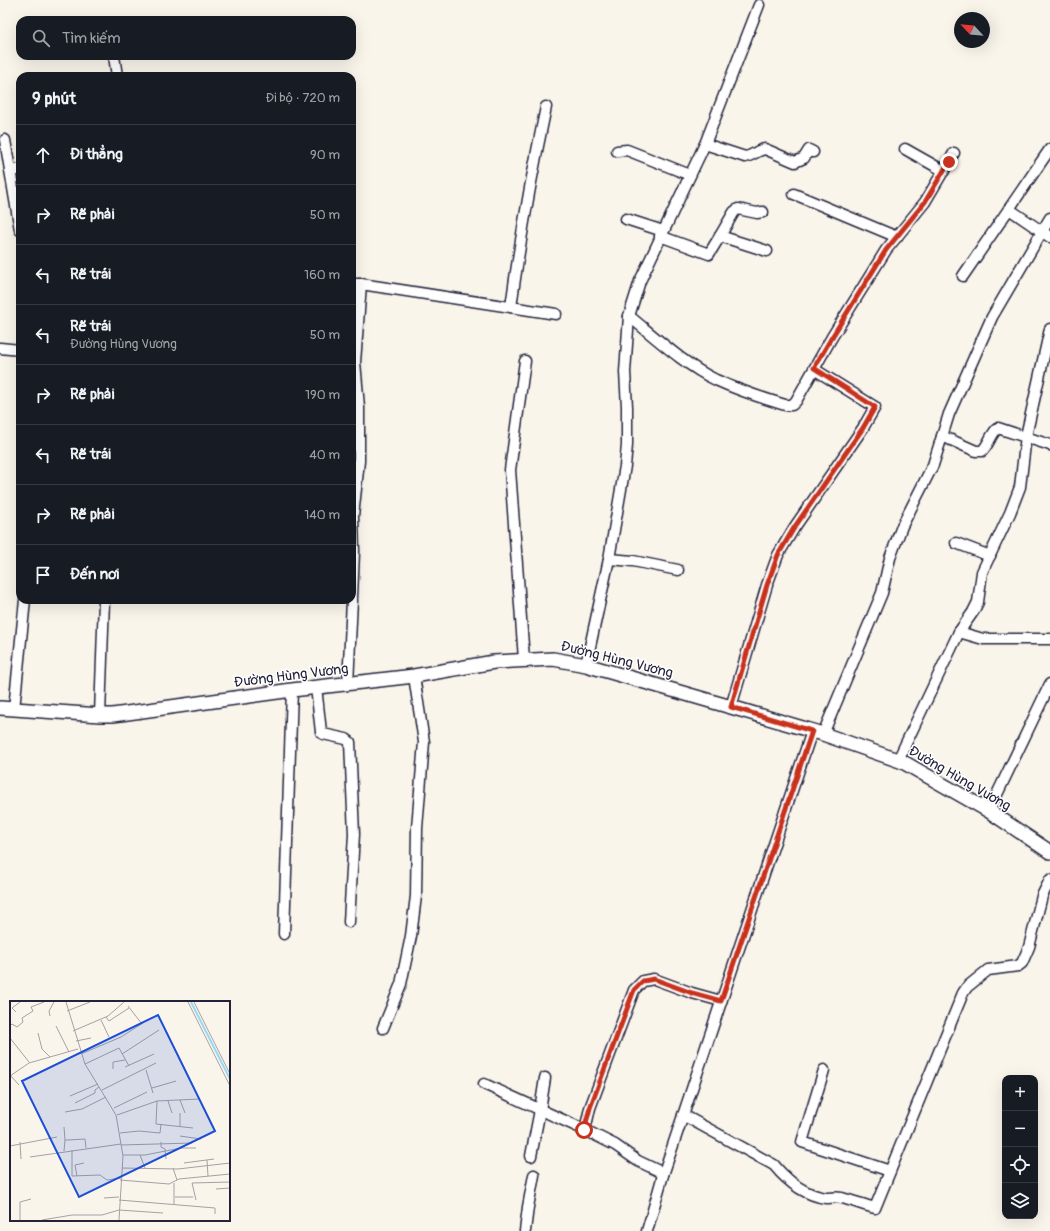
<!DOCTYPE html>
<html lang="vi">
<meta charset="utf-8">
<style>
body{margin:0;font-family:Pangolin,sans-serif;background:#242831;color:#f1f3f6}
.controls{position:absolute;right:12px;bottom:12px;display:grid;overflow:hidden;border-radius:8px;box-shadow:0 4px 16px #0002}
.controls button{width:36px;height:36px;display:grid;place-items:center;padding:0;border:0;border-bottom:1px solid #363941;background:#171b24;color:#f1f3f6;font:20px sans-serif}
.compass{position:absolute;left:954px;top:12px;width:36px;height:36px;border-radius:50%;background:#171b24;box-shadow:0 4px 16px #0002;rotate:296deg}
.stop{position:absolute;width:12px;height:12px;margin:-9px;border:3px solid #c8321e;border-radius:50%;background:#fff}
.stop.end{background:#c8321e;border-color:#fff;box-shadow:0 1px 4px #0008}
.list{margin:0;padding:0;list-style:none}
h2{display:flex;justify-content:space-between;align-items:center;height:52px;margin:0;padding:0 16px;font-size:17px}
h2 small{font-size:13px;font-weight:400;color:#9ea1a6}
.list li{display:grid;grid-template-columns:26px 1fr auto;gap:12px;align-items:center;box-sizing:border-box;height:60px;padding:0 16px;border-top:1px solid #363941}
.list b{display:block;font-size:15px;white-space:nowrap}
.list p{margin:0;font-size:13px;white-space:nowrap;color:#9ea1a6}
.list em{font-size:13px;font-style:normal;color:#9ea1a6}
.icon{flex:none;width:22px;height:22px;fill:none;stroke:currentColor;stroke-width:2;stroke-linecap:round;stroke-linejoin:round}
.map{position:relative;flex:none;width:1050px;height:1231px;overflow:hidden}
.search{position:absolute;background:#171b24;box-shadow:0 4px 16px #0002;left:16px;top:16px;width:340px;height:44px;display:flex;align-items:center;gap:10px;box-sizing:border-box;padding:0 14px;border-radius:12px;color:#9ea1a6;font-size:15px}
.panel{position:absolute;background:#171b24;box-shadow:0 4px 16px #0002;left:16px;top:72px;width:340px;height:532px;border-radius:12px}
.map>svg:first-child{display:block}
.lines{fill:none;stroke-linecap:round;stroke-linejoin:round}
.minor-casing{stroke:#22223b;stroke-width:13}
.tertiary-casing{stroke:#22223b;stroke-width:16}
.minor{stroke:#fff;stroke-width:10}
.tertiary{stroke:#fff;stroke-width:13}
.route{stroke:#c8321e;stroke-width:5}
.labels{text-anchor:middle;stroke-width:3;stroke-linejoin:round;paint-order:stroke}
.street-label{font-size:14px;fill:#22223b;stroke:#fff}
.inset-river{fill:none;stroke:#95d9f7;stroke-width:2}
.inset-road{fill:none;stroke:#a4a1a5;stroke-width:1}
.view{fill:#1d4ed8;fill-opacity:0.15;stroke:#1d4ed8;stroke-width:2}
.inset-edge{fill:none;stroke:#22223b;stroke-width:2}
</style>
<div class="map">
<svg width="1050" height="1231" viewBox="0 0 1050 1231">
<rect width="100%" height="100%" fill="#faf5eb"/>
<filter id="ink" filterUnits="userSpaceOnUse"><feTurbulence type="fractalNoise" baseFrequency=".025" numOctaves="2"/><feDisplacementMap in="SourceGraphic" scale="8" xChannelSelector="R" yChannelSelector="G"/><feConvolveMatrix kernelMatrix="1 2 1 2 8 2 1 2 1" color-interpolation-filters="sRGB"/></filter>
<g filter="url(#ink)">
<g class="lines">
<g class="minor-casing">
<g id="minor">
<polyline points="114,56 117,76"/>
<polyline points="5,140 20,230"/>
<path d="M705,144L745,157C753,156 757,150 765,149L795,162L804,158L809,150L813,152"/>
<polyline points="905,149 944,171"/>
<polyline points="617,151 627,150 690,175"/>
<polyline points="10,170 20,170"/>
<polyline points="794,194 897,237"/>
<polyline points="1009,209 1050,237"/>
<polyline points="626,219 663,231"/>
<polyline points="660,236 709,254 720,236 767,251"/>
<polyline points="720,236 734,212 738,209 757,213 763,212"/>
<polyline points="963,276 1050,149"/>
<polyline points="352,284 361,284 355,362 359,407 359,461 353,516 354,552 352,597"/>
<polyline points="361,284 556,314"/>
<path d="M511,307C520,240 532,173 546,107"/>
<path d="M629,316C656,338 685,365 716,380C738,390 762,398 785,405H792L796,401L832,337L886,250L925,202L954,153"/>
<polyline points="0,348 20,350"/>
<path d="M942,436L976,451H982C989,445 991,433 998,428L1050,445"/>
<polyline points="956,543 990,556"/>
<polyline points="609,559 633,561 678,570"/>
<polyline points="959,632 983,639 1050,639"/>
<polyline points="524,659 510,470 525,361"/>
<polyline points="586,665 609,559 625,466 627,445 627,407 625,372 629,316 640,281 705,144 759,5"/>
<polyline points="348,684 352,600"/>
<polyline points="316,687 321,732 323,734 346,739 350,742 354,834 349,922"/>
<polyline points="731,707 767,585 778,555 794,528 863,428 875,407 814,369"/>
<polyline points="14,709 25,600"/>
<polyline points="100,715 104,600"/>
<polyline points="823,734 882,593 890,558 902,526 933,465 949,414 992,317 1050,218"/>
<polyline points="898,760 959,632 973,612 978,602 982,572 1010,513 1020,487 1026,436 1050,329"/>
<polyline points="989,811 1050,684"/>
<polyline points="284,934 292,690"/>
<polyline points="383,1028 401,984 411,936 416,896 417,828 424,742 414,676"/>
<polyline points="824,1070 802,1142 890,1171"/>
<polyline points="484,1084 585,1130"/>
<path d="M683,1115L774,1165C788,1182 804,1195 826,1198C831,1198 837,1197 842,1198C853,1201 864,1205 875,1208L963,993L967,987L988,970L1018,966L1022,963L1029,947L1042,896L1050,880"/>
<polyline points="531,1156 540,1110 545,1078"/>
<polyline points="663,1175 659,1171 638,1161 615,1145 585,1130 590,1108 634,990 643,981 654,979 692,993 721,1001"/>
<polyline points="525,1231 528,1207 534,1175"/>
<polyline points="647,1231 663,1175 812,731"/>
</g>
</g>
<g class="tertiary-casing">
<polyline id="tertiary" points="0,708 100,715 113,715 292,690 414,676 494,662 553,659 586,665 731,707 823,734 903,762 989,811 1050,852"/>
</g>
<use href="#minor" class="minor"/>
<use href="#tertiary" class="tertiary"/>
</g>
</g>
<g class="lines" filter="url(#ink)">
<polyline class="route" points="584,1130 590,1108 634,990 643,981 654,979 692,993 721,1001 812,731 731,707 767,585 778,555 794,528 863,428 875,407 814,368 832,337 886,250 925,202 949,162"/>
</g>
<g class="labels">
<g class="street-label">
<text transform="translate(617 659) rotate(14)" y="5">Đường Hùng Vương</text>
<text transform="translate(291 675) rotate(-7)" y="5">Đường Hùng Vương</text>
<text transform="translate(960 778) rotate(30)" y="5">Đường Hùng Vương</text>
</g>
</g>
<g transform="translate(10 1001)">
<rect width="220" height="220" fill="#faf5eb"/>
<path class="inset-river" d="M181,1L220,78"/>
<path class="inset-road" d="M56,1L75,63L106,114L113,155L109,219M178,1L220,85M184,1L220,73M118,5L132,23M57,10L80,1M6,11L2,7L10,1M40,15L39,10L44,1M96,16L99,20L119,7M91,19L99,36M0,25L2,23L7,26L13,21L12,17L23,10L21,6L34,1M46,25L59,51M63,30L98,15L114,1M28,32L32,48L40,56M0,37L19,61M66,40L81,37M71,53L111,36L133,22M112,53L149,29M75,63L109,47L119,65M115,66L144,53M103,68V61L115,59M136,69L143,92M0,74L9,84M0,75L19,62L68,48M142,87L166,80M92,89L146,62M60,95L88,83M170,99L175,112M147,100L146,123L183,127M158,100L162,112M65,102L85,92V89L89,86M104,107L137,91M55,111L72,108L96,96M170,112V126M107,114L147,100L189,98M54,126L55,139M110,132L129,130L150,132L151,123M170,135L191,138M10,141L11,158M151,141V146L155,148L156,158M111,144L182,142M0,145L47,136M62,149V175L90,174L97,179L111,177M54,150L55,139H58L75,138L76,147M113,154H135L171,147H186M130,154L135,167M20,156L111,143M197,159L198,175M174,162L204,158M112,167L168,168L220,162M163,167L167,179M67,175L65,164L74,162M110,179L159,183L169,178L220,173M164,182V203M206,188L220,187M165,196H183M94,197L109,196M109,199L205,207V213M186,199L182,182L220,181M10,219V201L21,198M32,219L62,214H92L109,209L153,212"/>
<path class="view" d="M148,14L205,130L69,196L12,80Z"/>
<rect width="220" height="220" class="inset-edge"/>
</g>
</svg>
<div class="controls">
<button>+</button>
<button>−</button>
<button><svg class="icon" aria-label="locate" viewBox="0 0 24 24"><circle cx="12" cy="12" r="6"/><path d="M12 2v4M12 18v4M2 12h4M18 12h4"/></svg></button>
<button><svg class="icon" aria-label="layers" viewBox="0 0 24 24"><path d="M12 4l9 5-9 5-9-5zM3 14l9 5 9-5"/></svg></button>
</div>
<svg class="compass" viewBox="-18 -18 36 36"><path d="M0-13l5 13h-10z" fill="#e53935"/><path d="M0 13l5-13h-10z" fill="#9ea1a6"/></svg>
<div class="stop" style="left:584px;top:1130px"></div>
<div class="stop end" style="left:949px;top:162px"></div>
<div class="search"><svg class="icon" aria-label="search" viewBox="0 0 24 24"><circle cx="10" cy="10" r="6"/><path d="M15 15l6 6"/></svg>Tìm kiếm</div>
<section class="panel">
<h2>9 phút<small>Đi bộ · 720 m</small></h2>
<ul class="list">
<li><svg class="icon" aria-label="ahead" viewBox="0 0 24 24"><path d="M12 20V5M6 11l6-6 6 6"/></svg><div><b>Đi thẳng</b></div><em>90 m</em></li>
<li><svg class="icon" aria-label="right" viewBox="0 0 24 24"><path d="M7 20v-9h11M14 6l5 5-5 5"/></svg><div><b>Rẽ phải</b></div><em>50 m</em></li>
<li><svg class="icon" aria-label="left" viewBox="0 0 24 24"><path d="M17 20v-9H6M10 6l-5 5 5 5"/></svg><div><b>Rẽ trái</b></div><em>160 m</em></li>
<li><svg class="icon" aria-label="left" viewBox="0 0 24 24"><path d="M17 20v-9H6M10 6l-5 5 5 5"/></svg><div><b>Rẽ trái</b><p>Đường Hùng Vương</p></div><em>50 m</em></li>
<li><svg class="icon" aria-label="right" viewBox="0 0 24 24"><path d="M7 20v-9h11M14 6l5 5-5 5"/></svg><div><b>Rẽ phải</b></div><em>190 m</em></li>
<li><svg class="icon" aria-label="left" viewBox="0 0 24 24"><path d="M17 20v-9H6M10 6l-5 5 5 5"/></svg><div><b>Rẽ trái</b></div><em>40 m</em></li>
<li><svg class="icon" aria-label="right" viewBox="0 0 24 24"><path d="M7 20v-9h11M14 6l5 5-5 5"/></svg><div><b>Rẽ phải</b></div><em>140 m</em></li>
<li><svg class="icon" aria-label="arrive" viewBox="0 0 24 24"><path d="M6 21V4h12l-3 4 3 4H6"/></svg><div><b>Đến nơi</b></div></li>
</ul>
</section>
</div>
